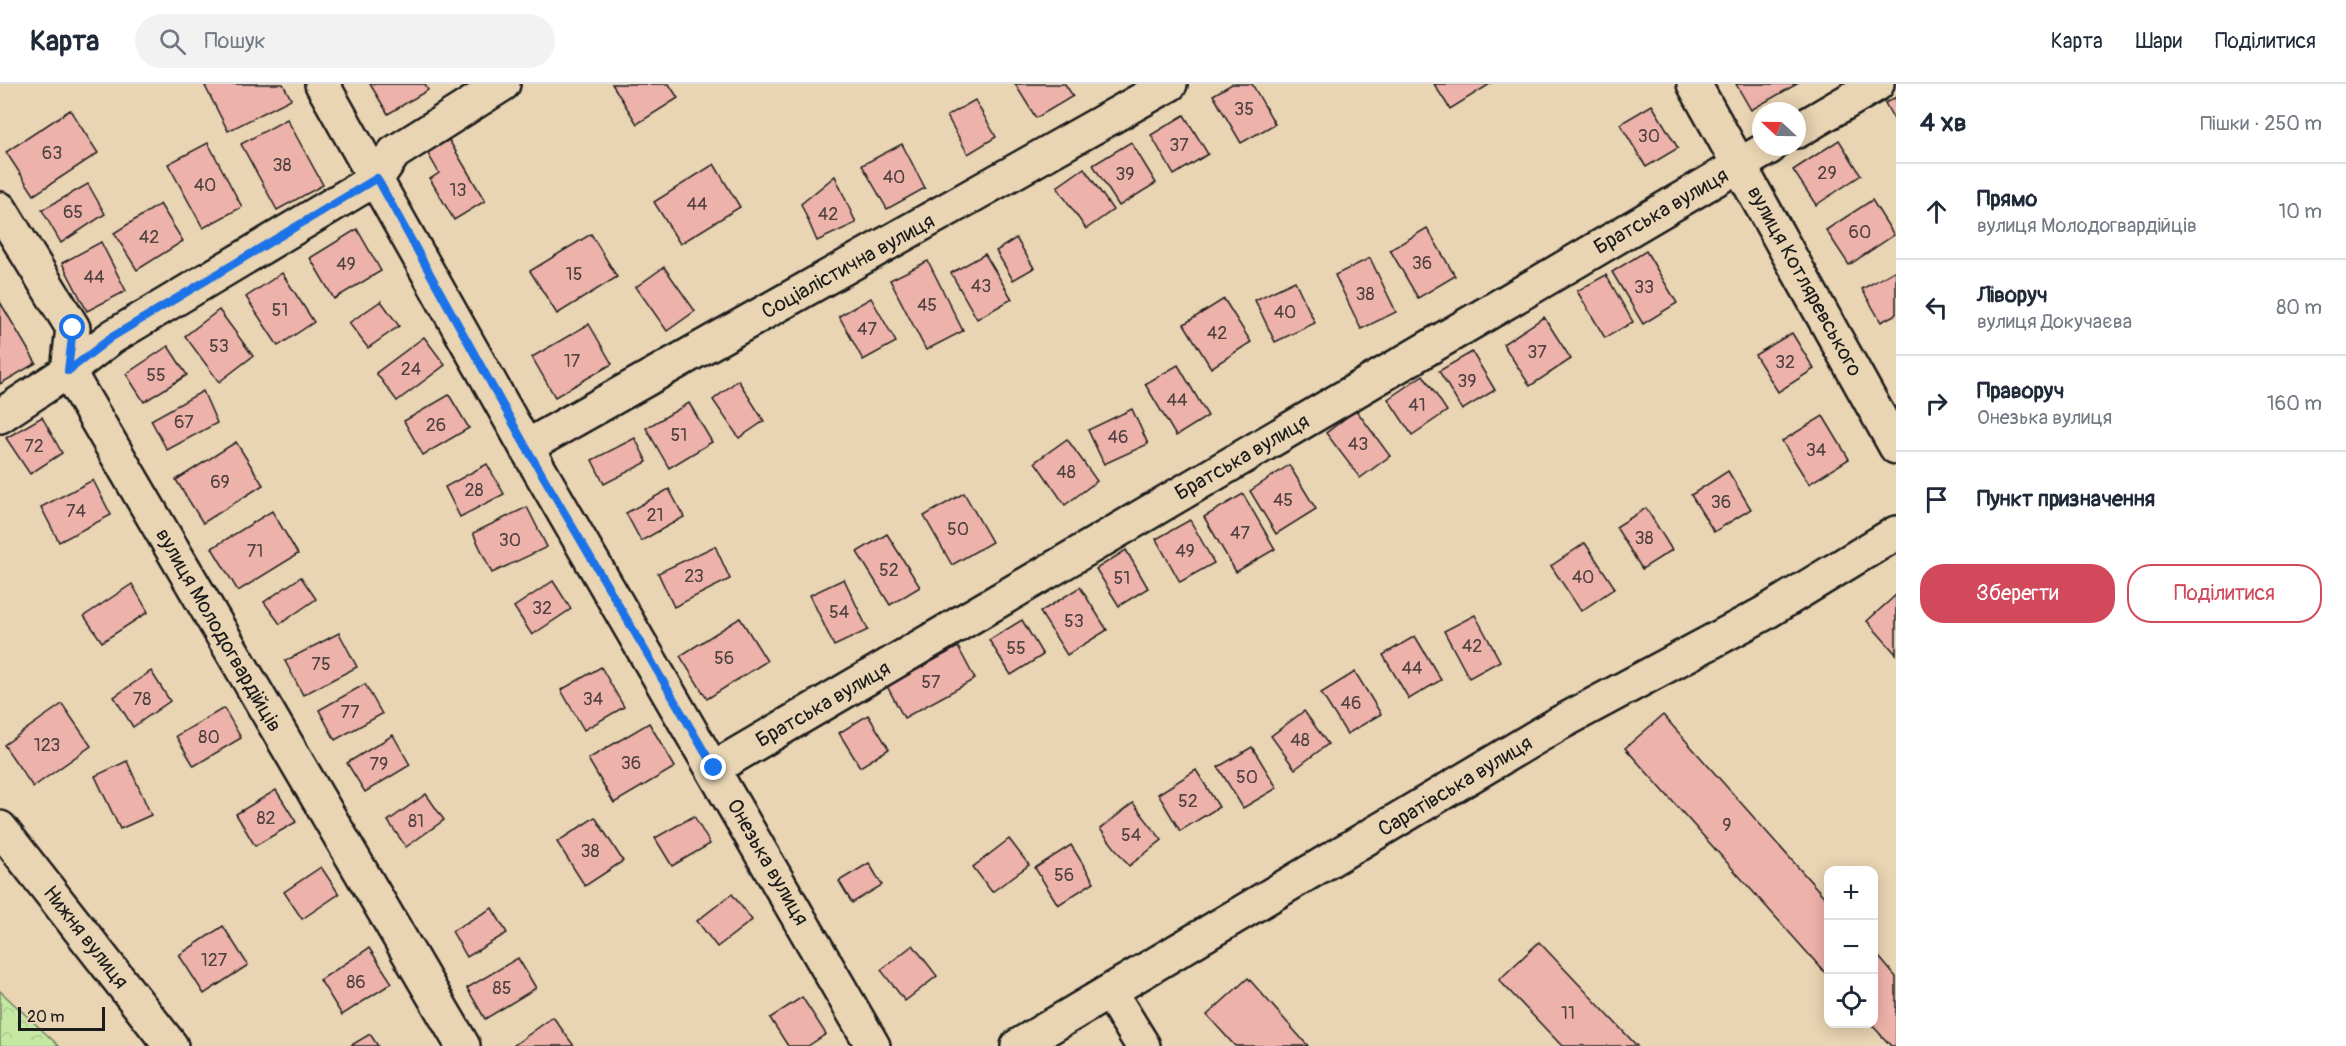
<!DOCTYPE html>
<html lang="uk">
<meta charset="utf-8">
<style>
body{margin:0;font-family:Pangolin,sans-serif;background:#f2f2f3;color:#1f2937}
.controls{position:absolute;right:18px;bottom:18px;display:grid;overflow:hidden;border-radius:12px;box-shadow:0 3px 15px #0003}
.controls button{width:54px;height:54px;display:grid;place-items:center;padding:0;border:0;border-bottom:2px solid #e0e1e3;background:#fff;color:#1f2937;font:30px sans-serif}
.compass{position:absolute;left:1752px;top:18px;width:54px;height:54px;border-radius:50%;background:#fff;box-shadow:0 3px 15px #0003;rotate:292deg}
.scale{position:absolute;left:18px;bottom:15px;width:87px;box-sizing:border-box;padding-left:6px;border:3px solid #1c1c1c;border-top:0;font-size:16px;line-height:21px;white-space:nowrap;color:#1c1c1c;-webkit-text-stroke:4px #e9d4b3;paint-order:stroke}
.stop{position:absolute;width:18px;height:18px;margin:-14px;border:4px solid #1a73e8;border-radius:50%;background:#fff}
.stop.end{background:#1a73e8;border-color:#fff;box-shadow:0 2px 6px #0008}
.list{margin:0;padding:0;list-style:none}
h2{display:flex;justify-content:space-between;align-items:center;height:78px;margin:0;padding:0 24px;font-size:26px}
h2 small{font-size:20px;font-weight:400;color:#747a83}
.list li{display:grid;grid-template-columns:39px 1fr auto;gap:18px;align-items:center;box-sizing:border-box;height:96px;padding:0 24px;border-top:2px solid #e0e1e3}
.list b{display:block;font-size:22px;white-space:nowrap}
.list p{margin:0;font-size:20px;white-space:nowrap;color:#747a83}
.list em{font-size:20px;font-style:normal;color:#747a83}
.actions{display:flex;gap:12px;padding:18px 24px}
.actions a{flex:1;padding:14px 0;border:2px solid #d1495b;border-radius:24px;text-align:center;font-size:21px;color:#d1495b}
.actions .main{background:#d1495b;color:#fff}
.icon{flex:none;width:33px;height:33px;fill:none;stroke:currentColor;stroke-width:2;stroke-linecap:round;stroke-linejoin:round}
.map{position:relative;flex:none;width:1896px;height:962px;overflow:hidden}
header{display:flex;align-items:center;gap:36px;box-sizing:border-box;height:84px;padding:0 30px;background:#fff;border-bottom:2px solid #e0e1e3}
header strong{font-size:28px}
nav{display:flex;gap:33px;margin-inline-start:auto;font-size:21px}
.search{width:420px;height:54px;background:#f2f2f3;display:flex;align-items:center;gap:15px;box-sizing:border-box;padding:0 21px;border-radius:33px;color:#747a83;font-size:22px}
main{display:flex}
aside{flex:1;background:#fff}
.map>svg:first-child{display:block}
.forest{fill:url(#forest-crowns);stroke:#708260;stroke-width:1.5}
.building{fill:#edb2aa;stroke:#1c1c1c;stroke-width:1.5}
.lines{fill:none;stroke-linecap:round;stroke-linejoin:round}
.minor-casing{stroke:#1c1c1c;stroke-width:38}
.minor{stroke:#e9d4b3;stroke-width:33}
.route{stroke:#1a73e8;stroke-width:8}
.labels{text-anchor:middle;stroke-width:6;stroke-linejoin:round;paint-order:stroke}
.number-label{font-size:18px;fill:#504240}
.street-label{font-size:21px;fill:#1c1c1c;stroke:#e9d4b3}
</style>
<header>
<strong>Карта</strong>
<div class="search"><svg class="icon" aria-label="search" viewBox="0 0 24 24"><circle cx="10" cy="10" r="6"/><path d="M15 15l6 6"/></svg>Пошук</div>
<nav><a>Карта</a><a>Шари</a><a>Поділитися</a></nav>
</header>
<main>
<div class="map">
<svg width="1896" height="962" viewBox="0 0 1896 962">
<defs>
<pattern id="forest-crowns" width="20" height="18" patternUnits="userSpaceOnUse" patternTransform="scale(1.5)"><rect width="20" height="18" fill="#c5e9a3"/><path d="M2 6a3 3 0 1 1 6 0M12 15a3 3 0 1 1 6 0" fill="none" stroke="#a9c78c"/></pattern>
</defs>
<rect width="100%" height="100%" fill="#e9d4b3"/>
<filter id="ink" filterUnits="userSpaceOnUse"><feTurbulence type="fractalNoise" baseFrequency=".0167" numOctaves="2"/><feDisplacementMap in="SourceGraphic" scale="12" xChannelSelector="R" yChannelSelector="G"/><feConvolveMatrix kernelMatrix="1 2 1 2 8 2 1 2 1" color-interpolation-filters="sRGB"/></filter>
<g filter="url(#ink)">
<polygon class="forest" points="0,907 59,962 0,962"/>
<g class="building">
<polygon points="209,0 283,0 291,15 228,47 205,2"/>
<polygon points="370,0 425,0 428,6 388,30"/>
<polygon points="612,0 669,0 678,14 637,40"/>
<polygon points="1015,0 1065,0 1073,12 1036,34"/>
<polygon points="1232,0 1252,0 1275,40 1241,59 1213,11"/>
<polygon points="1434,0 1490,0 1450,25"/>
<polygon points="1736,0 1797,0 1751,26"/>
<polygon points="1896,13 1896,39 1885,19"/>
<polygon points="975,16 996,53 968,70 947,32"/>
<polygon points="1652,21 1678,64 1646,83 1620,40"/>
<polygon points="70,26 98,69 34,111 6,68"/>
<polygon points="1184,31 1208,70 1174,91 1151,51"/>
<polygon points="287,35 323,101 277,126 241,60"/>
<polygon points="449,56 485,117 454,136 430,95 439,89 427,68"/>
<polygon points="1839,56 1861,91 1816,121 1793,86"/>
<polygon points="1131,58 1156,99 1119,122 1093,81"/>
<polygon points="208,59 242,123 203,144 168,80"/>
<polygon points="902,60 925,104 887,125 862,81"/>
<polygon points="714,80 740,123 680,160 654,118"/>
<polygon points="1084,84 1113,126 1086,145 1057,103"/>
<polygon points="835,92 856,139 817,157 801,120"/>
<polygon points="88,100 105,130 61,159 42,126"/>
<polygon points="1872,116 1894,151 1849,181 1826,146"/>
<polygon points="160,120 183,157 137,186 114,149"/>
<polygon points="1427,144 1455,192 1418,214 1390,166"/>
<polygon points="357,145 381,187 334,215 310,174"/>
<polygon points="591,150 617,193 557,230 530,187"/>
<polygon points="1016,154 1034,184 1013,196 996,167"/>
<polygon points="101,158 126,207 87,227 62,179"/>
<polygon points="1646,167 1677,219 1643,240 1612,188"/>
<polygon points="985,170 1012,215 977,235 951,189"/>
<polygon points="1370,174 1396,228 1361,245 1335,191"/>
<polygon points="928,177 963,247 926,266 890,196"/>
<polygon points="664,183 695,227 667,247 636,203"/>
<polygon points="1896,186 1896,230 1881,238 1862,205"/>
<polygon points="282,189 314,238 278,262 246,213"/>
<polygon points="1606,191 1633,238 1605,254 1577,207"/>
<polygon points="1295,197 1315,239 1275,258 1255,216"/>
<polygon points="871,214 896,258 863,276 839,232"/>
<polygon points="1224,215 1251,258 1211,284 1184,240"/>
<polygon points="381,217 399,242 368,264 349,239"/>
<polygon points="0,218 36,279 0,300"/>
<polygon points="219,226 253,272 219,298 185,252"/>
<polygon points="1544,233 1571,275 1530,302 1503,260"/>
<polygon points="589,240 612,280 555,313 532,273"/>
<polygon points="1792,249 1814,285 1778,308 1755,271"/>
<polygon points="424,253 445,281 397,317 376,289"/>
<polygon points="168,262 187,291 144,318 126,290"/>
<polygon points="1472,268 1495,306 1462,326 1439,287"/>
<polygon points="1178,281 1208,332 1176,352 1145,300"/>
<polygon points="1423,291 1447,327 1412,351 1388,315"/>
<polygon points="738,296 764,337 739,354 713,316"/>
<polygon points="203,307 217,339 167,366 151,336"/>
<polygon points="449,311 469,344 423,371 404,337"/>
<polygon points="689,319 712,358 669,384 646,344"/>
<polygon points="1132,325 1148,360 1104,380 1088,346"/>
<polygon points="1356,326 1390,372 1360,394 1326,349"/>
<polygon points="1823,332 1849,375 1809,400 1782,357"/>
<polygon points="42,333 62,369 30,390 6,354"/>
<polygon points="635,354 647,378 604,400 592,376"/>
<polygon points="1067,355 1097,397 1065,421 1035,378"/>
<polygon points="236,358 263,401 203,439 176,396"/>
<polygon points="487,380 504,410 460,433 445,403"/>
<polygon points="1289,381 1316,425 1276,450 1250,407"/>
<polygon points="1728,387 1751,425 1714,448 1691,411"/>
<polygon points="93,396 111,431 59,458 41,423"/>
<polygon points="669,405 684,433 641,457 626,429"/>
<polygon points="964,409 992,458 952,481 924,432"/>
<polygon points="1243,410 1275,465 1236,488 1204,433"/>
<polygon points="527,423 547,463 492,489 473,449"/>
<polygon points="1646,424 1672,466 1642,485 1616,443"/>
<polygon points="272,427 298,470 238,507 212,464"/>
<polygon points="1190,436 1214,479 1180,498 1156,455"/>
<polygon points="887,450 920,503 890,521 857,468"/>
<polygon points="1585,459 1615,504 1581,527 1551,482"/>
<polygon points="715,462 730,495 674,523 658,489"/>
<polygon points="1126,466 1148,504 1119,522 1096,485"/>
<polygon points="301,493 316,515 280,540 264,518"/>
<polygon points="844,495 868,546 834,562 810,511"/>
<polygon points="553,497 571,525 532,551 514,523"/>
<polygon points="132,500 148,528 102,558 84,532"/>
<polygon points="1080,503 1107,546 1067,571 1040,528"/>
<polygon points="1896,511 1896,570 1867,537"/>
<polygon points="1475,531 1500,577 1469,594 1444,547"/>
<polygon points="740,534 767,577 707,615 680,572"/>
<polygon points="1022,536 1043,571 1011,591 989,556"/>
<polygon points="339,549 357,583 303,611 285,577"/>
<polygon points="1415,552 1441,596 1409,615 1383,571"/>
<polygon points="958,563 975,595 904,634 887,602"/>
<polygon points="601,583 624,623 584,646 561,606"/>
<polygon points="151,587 170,617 133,643 114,613"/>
<polygon points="1355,588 1381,630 1347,650 1321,609"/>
<polygon points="365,600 382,630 335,656 319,626"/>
<polygon points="62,620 91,662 33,703 4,661"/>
<polygon points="224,624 241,654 194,682 176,652"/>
<polygon points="1304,627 1328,660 1295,685 1271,652"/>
<polygon points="868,631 889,665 860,683 839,649"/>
<polygon points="1663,631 1828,817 1828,892 1625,664"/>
<polygon points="649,639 675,683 614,719 588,675"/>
<polygon points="393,651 410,681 365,708 347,679"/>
<polygon points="1252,663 1277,704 1243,724 1218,683"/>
<polygon points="127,677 151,731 120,745 95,692"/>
<polygon points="1196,686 1219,723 1180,747 1158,710"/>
<polygon points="276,706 296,738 255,762 236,730"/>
<polygon points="426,710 444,736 406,763 388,737"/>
<polygon points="1133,719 1162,756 1129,782 1100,745"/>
<polygon points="694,732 710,760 672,782 655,754"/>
<polygon points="595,733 623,777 585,802 557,758"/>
<polygon points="1009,755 1029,781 992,808 973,783"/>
<polygon points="1071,761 1094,798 1058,821 1035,784"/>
<polygon points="869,779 882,801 852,819 839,797"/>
<polygon points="321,783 339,810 302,835 284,808"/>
<polygon points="732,810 752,836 717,863 697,837"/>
<polygon points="492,824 507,849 467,873 452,847"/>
<polygon points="223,842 248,881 204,910 179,871"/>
<polygon points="1539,858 1637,962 1562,962 1499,896"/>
<polygon points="913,861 937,892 905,917 881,886"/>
<polygon points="369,864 392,899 342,931 320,896"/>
<polygon points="1874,867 1896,893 1896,962 1891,962 1871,940 1874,940"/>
<polygon points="518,874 536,904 485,935 467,904"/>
<polygon points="1248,894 1308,962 1235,962 1207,931"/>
<polygon points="802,913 826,950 808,962 788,962 770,934"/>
<polygon points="553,933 574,962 513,962"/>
<polygon points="370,950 378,962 350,962"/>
</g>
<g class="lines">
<g class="minor-casing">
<g id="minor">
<polyline points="322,0 526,363 873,962"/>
<polyline points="1694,0 1896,363"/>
<polyline points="1797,47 1877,0"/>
<polyline points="0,125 73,244 68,287 463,962"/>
<polyline points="0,332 68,287 112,253 377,94 394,69 503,0"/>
<polyline points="526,363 1170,0"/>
<polyline points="714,684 1770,63"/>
<polyline points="0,744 171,962"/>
<polyline points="1110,908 1143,962"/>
<polyline points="1018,962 1558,640 1763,530 1896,449"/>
</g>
</g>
<use href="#minor" class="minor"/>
</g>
</g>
<g class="lines" filter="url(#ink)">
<polyline class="route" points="73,244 68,287 112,253 377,94 526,363 714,684"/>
</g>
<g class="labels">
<g class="number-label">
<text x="1244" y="31">35</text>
<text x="1649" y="58">30</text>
<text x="1179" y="67">37</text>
<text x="52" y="75">63</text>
<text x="282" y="87">38</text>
<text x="1827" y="95">29</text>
<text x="1125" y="96">39</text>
<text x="894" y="99">40</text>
<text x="205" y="107">40</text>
<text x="458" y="112">13</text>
<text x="697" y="126">44</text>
<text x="73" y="134">65</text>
<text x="828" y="136">42</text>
<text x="1860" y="154">60</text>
<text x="149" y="159">42</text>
<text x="1422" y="185">36</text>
<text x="346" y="186">49</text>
<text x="574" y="196">15</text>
<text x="94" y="199">44</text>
<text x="981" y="208">43</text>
<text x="1644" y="209">33</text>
<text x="1365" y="216">38</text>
<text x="927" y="227">45</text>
<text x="280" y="232">51</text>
<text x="1285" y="234">40</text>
<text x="867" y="251">47</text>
<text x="1217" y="255">42</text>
<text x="219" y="268">53</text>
<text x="1537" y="274">37</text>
<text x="572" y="283">17</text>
<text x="1785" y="284">32</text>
<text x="411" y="291">24</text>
<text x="156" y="297">55</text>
<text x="1467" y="303">39</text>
<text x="1177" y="322">44</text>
<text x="1417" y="327">41</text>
<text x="184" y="344">67</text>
<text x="436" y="347">26</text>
<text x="679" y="357">51</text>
<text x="1118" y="359">46</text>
<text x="1358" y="366">43</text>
<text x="34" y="368">72</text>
<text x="1816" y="372">34</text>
<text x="1066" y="394">48</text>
<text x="220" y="404">69</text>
<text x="474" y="412">28</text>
<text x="1283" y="422">45</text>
<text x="1721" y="424">36</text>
<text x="76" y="433">74</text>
<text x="655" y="437">21</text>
<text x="958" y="451">50</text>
<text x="1240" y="455">47</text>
<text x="1644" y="460">38</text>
<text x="510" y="462">30</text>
<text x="255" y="473">71</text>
<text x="1185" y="473">49</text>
<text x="889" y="492">52</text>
<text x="694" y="498">23</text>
<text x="1583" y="499">40</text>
<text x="1122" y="500">51</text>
<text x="542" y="530">32</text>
<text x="839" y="534">54</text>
<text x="1074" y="543">53</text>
<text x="1472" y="568">42</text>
<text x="1016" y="570">55</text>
<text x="724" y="580">56</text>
<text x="321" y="586">75</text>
<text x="1412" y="590">44</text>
<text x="931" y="604">57</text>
<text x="142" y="621">78</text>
<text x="593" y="621">34</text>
<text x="1351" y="625">46</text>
<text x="350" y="634">77</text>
<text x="209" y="659">80</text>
<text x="1300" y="662">48</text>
<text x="47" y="667">123</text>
<text x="631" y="685">36</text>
<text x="379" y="686">79</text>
<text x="1247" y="699">50</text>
<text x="1188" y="723">52</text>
<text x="266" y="740">82</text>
<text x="416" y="743">81</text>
<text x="1727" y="747">9</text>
<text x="1131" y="757">54</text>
<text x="590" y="773">38</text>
<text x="1064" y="797">56</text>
<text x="214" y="882">127</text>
<text x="356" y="904">86</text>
<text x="502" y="910">85</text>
<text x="1568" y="935">11</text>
</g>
<g class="street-label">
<text transform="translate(1661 127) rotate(-30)" y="7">Братська вулиця</text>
<text transform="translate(848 182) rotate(-29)" y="7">Соціалістична вулиця</text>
<text transform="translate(1805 197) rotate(61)" y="7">вулиця Котляревського</text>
<text transform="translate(1242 373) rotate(-30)" y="7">Братська вулиця</text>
<text transform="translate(219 546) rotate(60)" y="7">вулиця Молодогвардійців</text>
<text transform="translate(823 620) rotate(-30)" y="7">Братська вулиця</text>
<text transform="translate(1455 702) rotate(-31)" y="7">Саратівська вулиця</text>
<text transform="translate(768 778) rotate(60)" y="7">Онезька вулиця</text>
<text transform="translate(86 853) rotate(52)" y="7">Нижня вулиця</text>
</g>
</g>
</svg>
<div class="controls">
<button>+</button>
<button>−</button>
<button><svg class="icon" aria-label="locate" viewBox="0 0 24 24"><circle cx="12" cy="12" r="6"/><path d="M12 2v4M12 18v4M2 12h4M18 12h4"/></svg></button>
</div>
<svg class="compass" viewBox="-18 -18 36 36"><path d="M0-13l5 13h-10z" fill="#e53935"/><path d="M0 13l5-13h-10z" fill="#747a83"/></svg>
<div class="scale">20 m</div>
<div class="stop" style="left:73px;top:244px"></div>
<div class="stop end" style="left:714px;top:684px"></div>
</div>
<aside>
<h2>4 хв<small>Пішки · 250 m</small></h2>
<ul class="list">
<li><svg class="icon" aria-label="ahead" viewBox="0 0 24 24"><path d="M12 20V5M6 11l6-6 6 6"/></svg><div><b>Прямо</b><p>вулиця Молодогвардійців</p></div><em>10 m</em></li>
<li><svg class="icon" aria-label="left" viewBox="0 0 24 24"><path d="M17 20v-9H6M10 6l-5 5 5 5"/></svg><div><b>Ліворуч</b><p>вулиця Докучаєва</p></div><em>80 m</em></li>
<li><svg class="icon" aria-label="right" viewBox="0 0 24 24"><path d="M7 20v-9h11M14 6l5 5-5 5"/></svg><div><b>Праворуч</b><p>Онезька вулиця</p></div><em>160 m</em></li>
<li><svg class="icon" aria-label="arrive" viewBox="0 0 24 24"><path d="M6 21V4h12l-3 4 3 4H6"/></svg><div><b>Пункт призначення</b></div></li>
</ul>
<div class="actions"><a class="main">Зберегти</a><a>Поділитися</a></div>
</aside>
</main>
